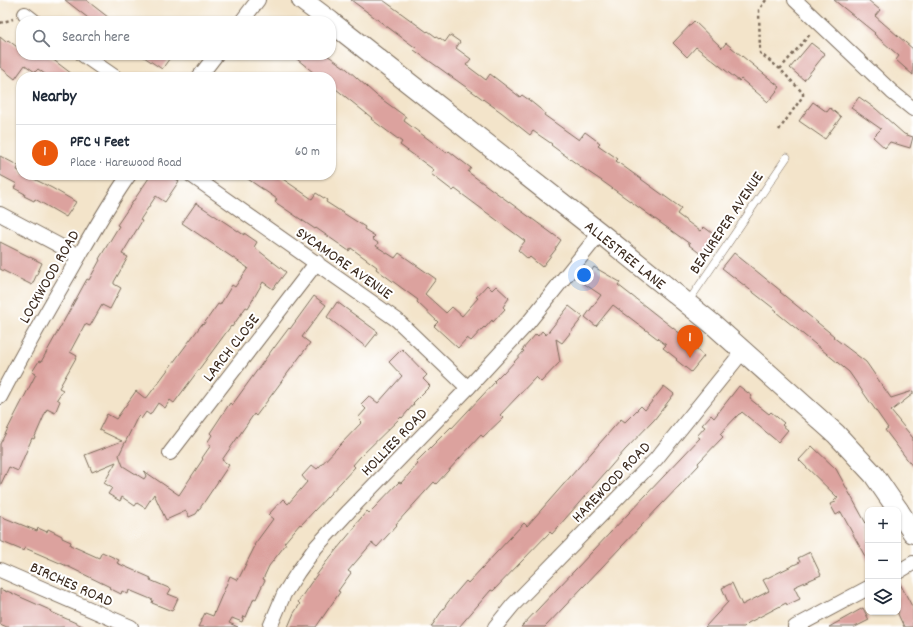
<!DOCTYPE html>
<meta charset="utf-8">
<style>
body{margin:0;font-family:Dekko,sans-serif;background:#f2f2f3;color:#1f2937}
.controls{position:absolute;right:12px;bottom:12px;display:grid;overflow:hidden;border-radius:8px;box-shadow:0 1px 3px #0004}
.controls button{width:36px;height:36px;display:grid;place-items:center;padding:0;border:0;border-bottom:1px solid #e0e1e3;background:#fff;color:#1f2937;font:20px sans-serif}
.you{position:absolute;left:584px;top:275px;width:14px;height:14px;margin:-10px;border:3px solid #fff;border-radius:50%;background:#1a73e8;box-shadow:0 0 0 6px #1a73e833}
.badge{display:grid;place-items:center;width:26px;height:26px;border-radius:50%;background:#ea580c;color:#fff;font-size:13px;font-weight:700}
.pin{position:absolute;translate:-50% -33px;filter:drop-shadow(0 1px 2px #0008)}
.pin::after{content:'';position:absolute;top:21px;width:14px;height:12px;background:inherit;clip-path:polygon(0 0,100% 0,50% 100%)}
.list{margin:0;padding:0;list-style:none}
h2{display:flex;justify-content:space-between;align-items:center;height:52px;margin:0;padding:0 16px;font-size:17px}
h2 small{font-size:13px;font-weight:400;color:#747a83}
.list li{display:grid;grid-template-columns:26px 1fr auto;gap:12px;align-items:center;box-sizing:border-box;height:56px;padding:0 16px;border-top:1px solid #e0e1e3}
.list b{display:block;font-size:15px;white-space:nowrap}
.list p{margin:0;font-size:13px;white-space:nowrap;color:#747a83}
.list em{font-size:13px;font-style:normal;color:#747a83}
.icon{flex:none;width:22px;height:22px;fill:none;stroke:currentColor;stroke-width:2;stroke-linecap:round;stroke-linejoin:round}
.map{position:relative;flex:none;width:913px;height:627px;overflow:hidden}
.search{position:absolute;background:#fff;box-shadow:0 1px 3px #0004;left:16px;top:16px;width:320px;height:44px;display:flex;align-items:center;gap:10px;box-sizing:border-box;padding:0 14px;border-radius:16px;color:#747a83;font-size:15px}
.panel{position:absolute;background:#fff;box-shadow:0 1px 3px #0004;left:16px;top:72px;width:320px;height:108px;border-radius:16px}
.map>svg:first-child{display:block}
.building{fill:#dca29e}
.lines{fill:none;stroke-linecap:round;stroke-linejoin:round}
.lane-casing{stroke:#7b6b5a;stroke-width:8}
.street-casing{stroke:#7b6b5a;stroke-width:16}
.secondary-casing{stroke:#7b6b5a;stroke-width:22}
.path{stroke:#7b6b5a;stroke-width:2.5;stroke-dasharray:3 3;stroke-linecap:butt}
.lane{stroke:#fff;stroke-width:7}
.street{stroke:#fff;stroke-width:14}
.secondary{stroke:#fff;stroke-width:20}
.labels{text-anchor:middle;stroke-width:4;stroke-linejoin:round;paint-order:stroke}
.street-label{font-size:16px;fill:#3b2a1e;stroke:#fff}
</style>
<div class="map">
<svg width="913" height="627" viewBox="0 0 913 627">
<rect width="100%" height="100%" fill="#fff"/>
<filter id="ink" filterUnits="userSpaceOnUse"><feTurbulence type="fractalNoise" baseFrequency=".025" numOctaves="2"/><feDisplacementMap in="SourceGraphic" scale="8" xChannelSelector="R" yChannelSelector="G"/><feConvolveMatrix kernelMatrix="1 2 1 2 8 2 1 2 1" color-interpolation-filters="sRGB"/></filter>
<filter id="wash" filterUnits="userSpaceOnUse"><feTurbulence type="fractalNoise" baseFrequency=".012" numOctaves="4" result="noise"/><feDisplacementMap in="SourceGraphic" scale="16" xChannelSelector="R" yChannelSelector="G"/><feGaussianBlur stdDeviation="0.9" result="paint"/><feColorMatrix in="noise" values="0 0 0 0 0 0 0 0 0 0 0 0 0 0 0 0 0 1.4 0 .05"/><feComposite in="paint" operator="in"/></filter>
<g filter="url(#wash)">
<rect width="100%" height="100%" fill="#f3e4ca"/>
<g id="blocks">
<g class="building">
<polygon points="65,0 86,0 113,21 92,21"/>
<polygon points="351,0 383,0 427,32 428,31 439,39 440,38 445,42 450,35 460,42 456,48 471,59 466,65 486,80 490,74 494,77 520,97 522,95 529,100 545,113 544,115 579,140 585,132 600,143 598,145 618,159 616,161 681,208 677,214 700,231 704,227 716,236 702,255 689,245 690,244 602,181 581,167 551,145 552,144 533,131 530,135 501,112 414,50 416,48"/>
<polygon points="834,0 868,0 880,10 875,16 913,49 913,75 896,60 899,56 874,34 875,33"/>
<polygon points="694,21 722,48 726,43 780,87 768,102 741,79 739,81 696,47 687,57 673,43"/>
<polygon points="0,37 6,42 8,40 21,50 21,55 47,55 76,77 49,77 38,69 35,72 25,65 15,79 0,67"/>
<polygon points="811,43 825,54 804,80 790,68"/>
<polygon points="141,55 172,55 162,69"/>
<polygon points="292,55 327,55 347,69 376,95 406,117 404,121 447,153 449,151 459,159 471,168 468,172 561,240 555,249 556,249 542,267 530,257 528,259 518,250 525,241 455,189 453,191 431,174 434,170 400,145 402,142 371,119 372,118 331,85 331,77 319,77"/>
<polygon points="859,97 876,109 904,134 913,137 910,148 890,142 885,148 873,137 881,129 851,108"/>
<polygon points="813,102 827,112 830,108 841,117 825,139 799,121"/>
<polygon points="0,156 19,166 17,170 21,172 21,175 26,175 52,188 76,202 66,217 35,199 34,201 24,196 25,194 14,188 17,184 0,175"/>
<polygon points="151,175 170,175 179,181 165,202 156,196 140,220 142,221 122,254 128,257 114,282 114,284 121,288 110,309 102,305 90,326 85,324 70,352 77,356 59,388 63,390 57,399 60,401 55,413 47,409 34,439 32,438 18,471 9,467 0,486 0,444 36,374 32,372 39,361 41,362 76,299 87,279 89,280 100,260 99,259 119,226 117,225"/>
<polygon points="242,175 277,175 312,199 316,193 327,200 326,202 365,227 364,229 375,236 372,239 378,243 376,246 395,258 399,253 436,279 425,294 446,313 452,307 462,316 478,298 476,297 487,285 492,290 496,286 509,298 503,307 505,309 493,322 492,320 485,328 484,327 471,341 467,338 458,348 434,326 438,322 417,302 418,300 376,269 377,267 351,248 349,251 316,228 315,229 275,202 277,199"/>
<polygon points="196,203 244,235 244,233 257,242 254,247 286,272 273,289 263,282 248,308 246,307 232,327 231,326 174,403 170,400 165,408 158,403 150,415 146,412 141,419 138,416 119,455 123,466 144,479 146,476 144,471 179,495 203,459 202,458 211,445 207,443 212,435 210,433 230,403 232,405 274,347 274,348 289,328 290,329 314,296 326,305 302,337 310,343 256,416 254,414 222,460 229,465 196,514 189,517 186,511 166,520 154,494 145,508 137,503 135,506 122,497 120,501 108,494 112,488 104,483 116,462 92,472 85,455 122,441 99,430 107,414 116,419 136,391 146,399 202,324 203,325 218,304 220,305 232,285 235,287 248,268 182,223"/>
<polygon points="0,242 42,263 32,285 0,269"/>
<polygon points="734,253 781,291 780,292 834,336 833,337 866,362 891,398 913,391 913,394 891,411 913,438 913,467 885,430 888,428 849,372 776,312 777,311 722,268"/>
<polygon points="594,267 620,282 618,285 682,335 681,336 704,356 691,372 676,360 677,359 663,348 666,345 613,305 596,326 585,317 601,295 583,283"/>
<polygon points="337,302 378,332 366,347 327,317"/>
<polygon points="569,306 583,317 562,343 556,339 560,362 541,382 536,377 500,415 503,418 483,437 481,435 436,484 434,482 396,524 397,525 377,547 372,543 348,571 351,573 338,591 340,592 316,627 288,627 294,613 300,604 298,602 310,584 327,561 356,526 355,525 367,511 369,513 375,507 399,482 401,483 418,464 416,462 451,427 452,428 495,382 494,381 503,372 504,373 524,351 522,350 536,334 538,336 542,331 546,335"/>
<polygon points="402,349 427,375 423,379 430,386 413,403 414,404 402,418 401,417 360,457 353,465 355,467 301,525 300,524 284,543 286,544 269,566 263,579 265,580 260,590 256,599 254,598 246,617 244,616 242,622 232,618 229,623 238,627 198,627 205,613 213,616 230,576 238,580 255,546 254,545 273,519 268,515 283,499 288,504 307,482 302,476 312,465 317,469 362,422 358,418 366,409 361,404 369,396 378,403 402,376 389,362"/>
<polygon points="664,386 674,394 654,420 625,450 552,534 550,532 493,591 491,590 459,627 431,627 448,602 466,581 468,583 524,523 527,526 621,419 625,422 641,406 645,410"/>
<polygon points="739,386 752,396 750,399 769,414 771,412 784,423 782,425 788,430 778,442 742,412 740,414 739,414 720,434 723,437 698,463 699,465 545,627 521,627 700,438 697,436 705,427 702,425 711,415 714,418"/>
<polygon points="812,446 836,469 868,527 868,562 841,512 836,515 830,504 836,502 834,500 838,498 799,460"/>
<polygon points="0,516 37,531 38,528 47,532 48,529 62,536 62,538 71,542 70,545 99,558 102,552 119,560 117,563 151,578 150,580 171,589 168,594 178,598 172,611 152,603 153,600 129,590 128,594 122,591 121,594 109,588 110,587 67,566 25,548 24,551 0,541"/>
<polygon points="810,552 821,575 794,587 800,599 787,605 786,603 748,623 744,627 705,627 728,602 722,588 732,583 742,605 769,591 763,580 800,562 798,558"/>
<polygon points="898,580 913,608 913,627 904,627 898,614"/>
<polygon points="0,589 7,592 7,591 52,611 51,612 85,627 7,627 0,624"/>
<polygon points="863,608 869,620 855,627 829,627"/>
</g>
</g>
</g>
<g filter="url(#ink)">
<use href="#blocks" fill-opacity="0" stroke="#7b6b5a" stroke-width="1"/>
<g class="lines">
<g class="lane-casing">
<polyline id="lane" points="688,302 787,157"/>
</g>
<g class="street-casing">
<g id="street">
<polyline points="795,0 892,92 913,109"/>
<polyline points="25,14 34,21"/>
<polyline points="242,21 258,0"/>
<polyline points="83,55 115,77"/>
<polyline points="199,77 216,55"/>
<polyline points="191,175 397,320 468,388"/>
<polyline points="0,214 79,256"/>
<path d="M0,397C22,355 46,313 70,272C89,239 107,206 129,175"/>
<polyline points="170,453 317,262"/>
<polyline points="0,570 131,627"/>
<polyline points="898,572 913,563"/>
<polyline points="270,627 284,594 298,572 316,547 349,511 468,388 528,323 600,233"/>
<polyline points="495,627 513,605 656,459 743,351"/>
<polyline points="795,627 868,588"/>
</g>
</g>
<g class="secondary-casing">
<g id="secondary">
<polyline points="302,0 330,21"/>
<polyline points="331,22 600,233 715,326 836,434 874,475 898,510"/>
<polyline points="898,510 913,533"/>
</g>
</g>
<g class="path">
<polyline points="766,0 759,10 760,53 780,69 803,93 803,96 779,130"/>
<polyline points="0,23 13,19"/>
<polyline points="780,69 811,33"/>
</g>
<use href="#lane" class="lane"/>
<use href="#street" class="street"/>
<use href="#secondary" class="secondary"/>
</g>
</g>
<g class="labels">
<g class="street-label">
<text transform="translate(725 222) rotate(-56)" y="6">BEAUREPER AVENUE</text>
<text transform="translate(626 254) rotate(39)" y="6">ALLESTREE LANE</text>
<text transform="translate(345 262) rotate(35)" y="6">SYCAMORE AVENUE</text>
<text transform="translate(48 276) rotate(-60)" y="6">LOCKWOOD ROAD</text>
<text transform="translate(230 347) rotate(-52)" y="6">LARCH CLOSE</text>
<text transform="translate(393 441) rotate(-46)" y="6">HOLLIES ROAD</text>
<text transform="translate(610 481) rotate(-46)" y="6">HAREWOOD ROAD</text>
<text transform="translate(72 583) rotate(24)" y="6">BIRCHES ROAD</text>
</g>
</g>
</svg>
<div class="controls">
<button>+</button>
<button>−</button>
<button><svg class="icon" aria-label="layers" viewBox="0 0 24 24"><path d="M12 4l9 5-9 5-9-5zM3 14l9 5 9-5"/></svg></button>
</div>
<div class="you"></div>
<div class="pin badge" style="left:690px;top:358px">1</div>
<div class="search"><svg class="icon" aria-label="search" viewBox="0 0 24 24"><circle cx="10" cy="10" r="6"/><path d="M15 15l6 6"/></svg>Search here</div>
<section class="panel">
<h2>Nearby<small></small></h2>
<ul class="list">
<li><span class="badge">1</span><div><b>PFC 4 Feet</b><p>Place · Harewood Road</p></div><em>60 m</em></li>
</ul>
</section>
</div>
